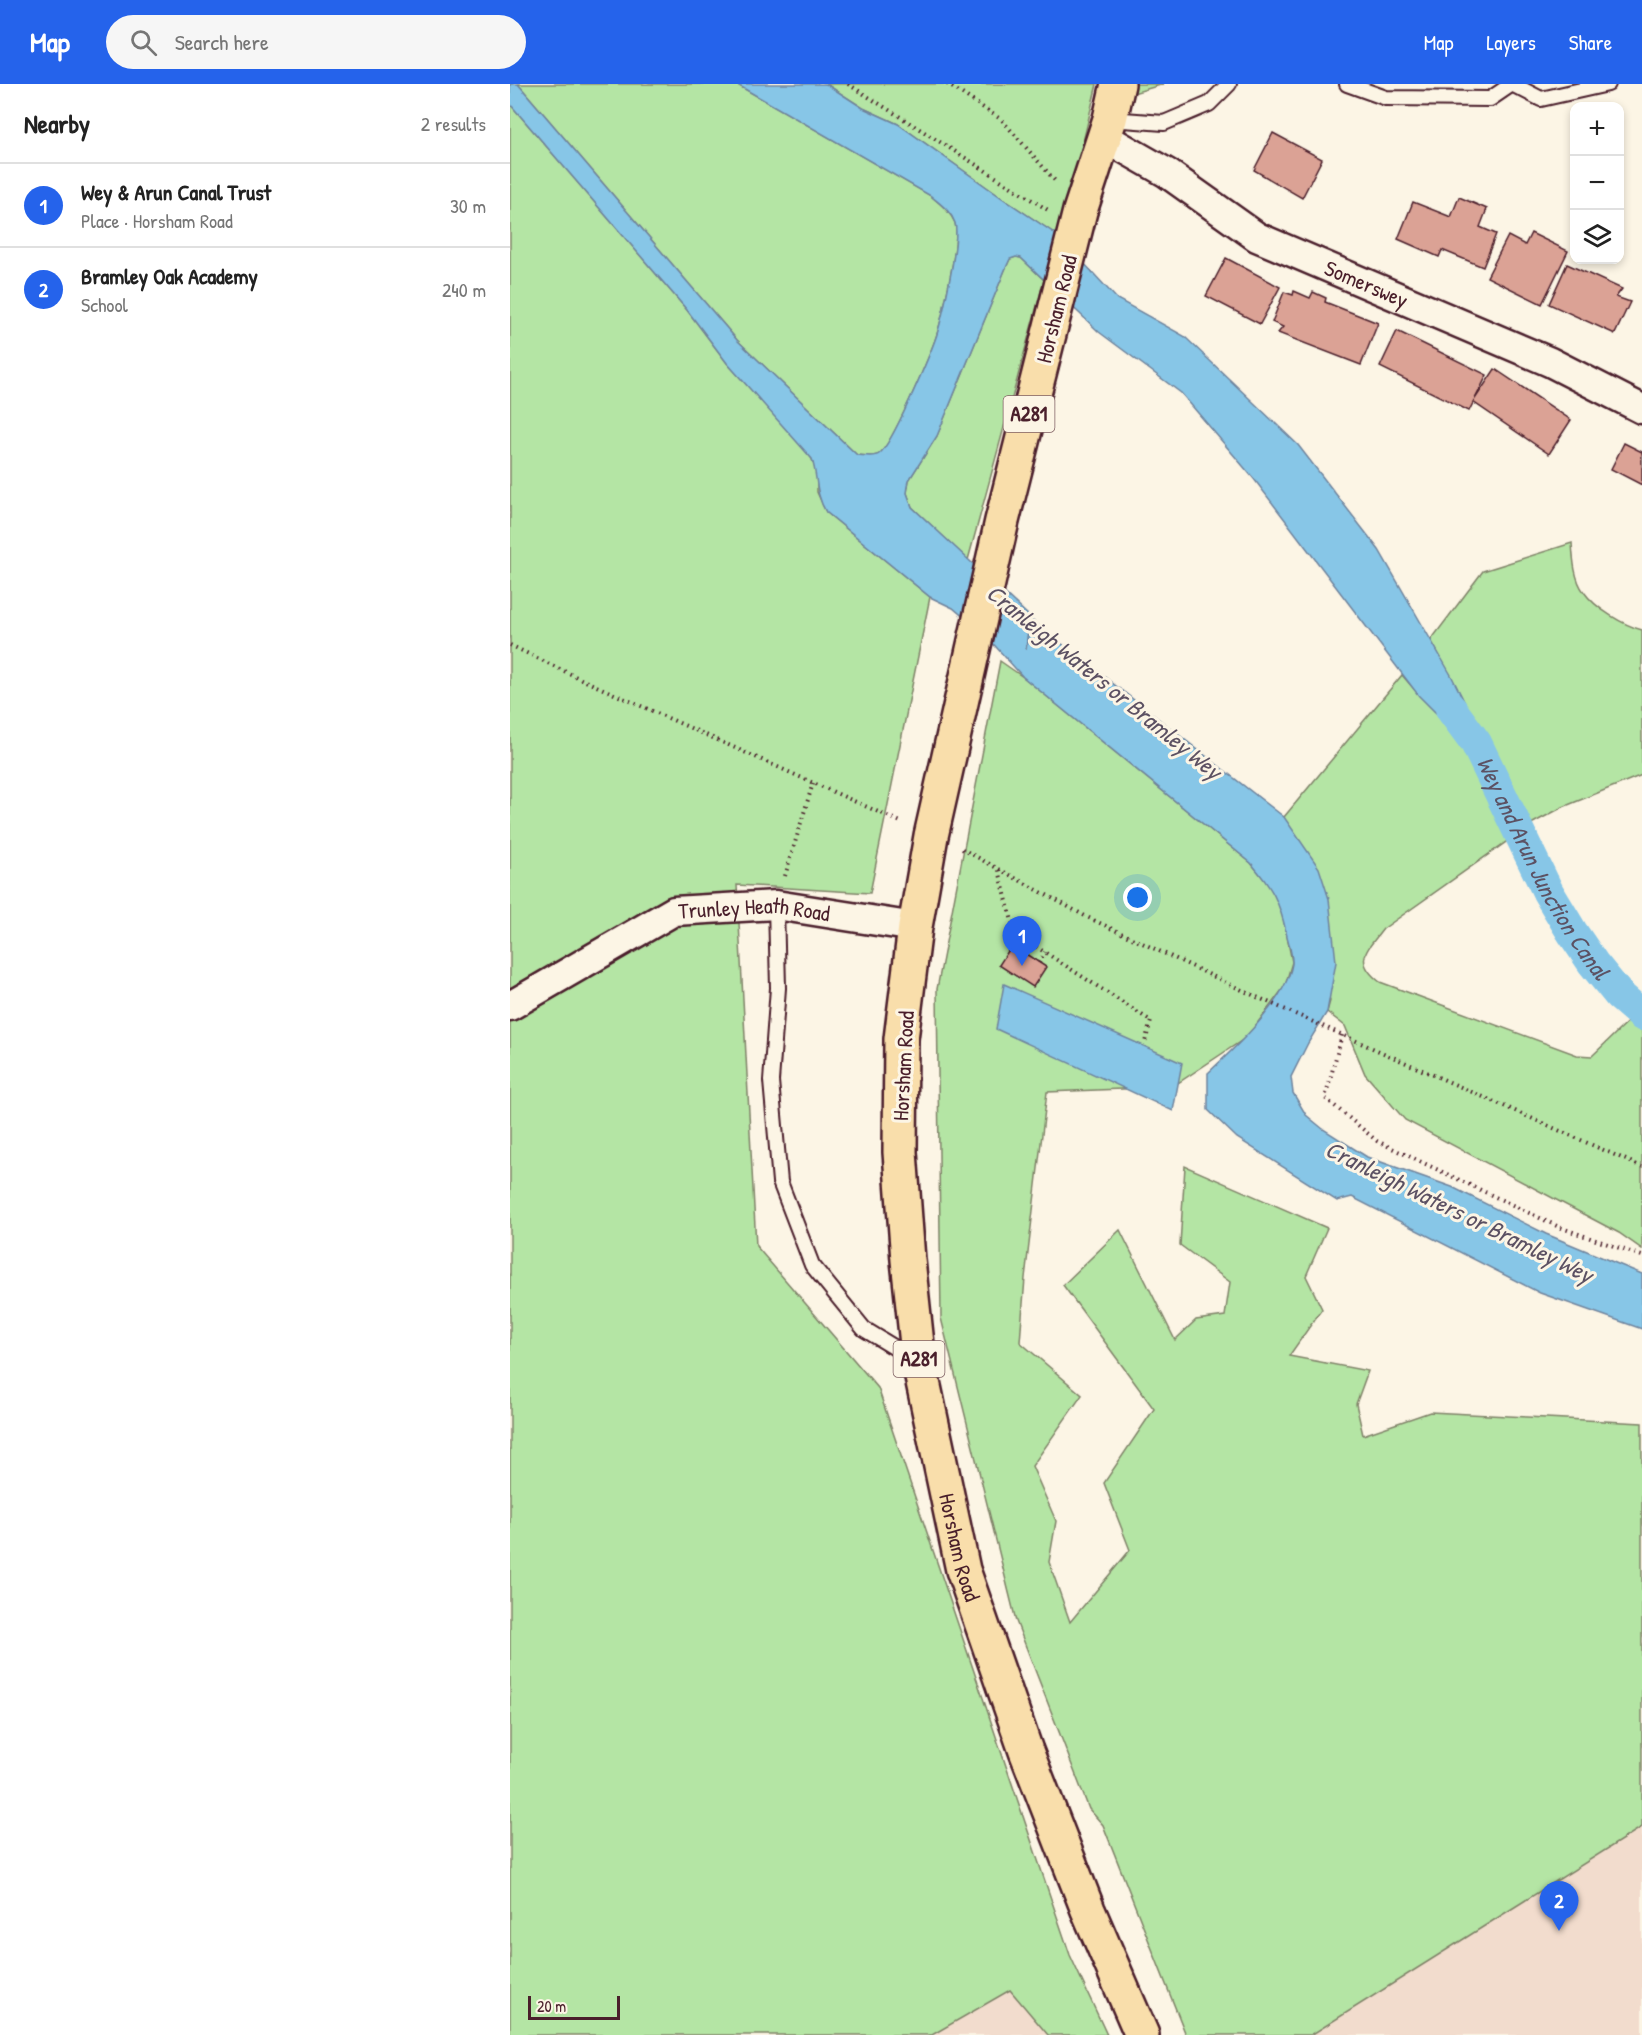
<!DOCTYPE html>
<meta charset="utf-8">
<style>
body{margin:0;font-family:"Patrick Hand",sans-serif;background:#f6f6f6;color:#222}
.controls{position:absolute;right:18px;top:18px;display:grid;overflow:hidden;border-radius:12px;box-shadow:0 3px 9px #0003}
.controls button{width:54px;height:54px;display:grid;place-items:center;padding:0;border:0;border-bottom:2px solid #e0e0e0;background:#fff;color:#222;font:30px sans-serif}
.scale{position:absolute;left:18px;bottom:15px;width:92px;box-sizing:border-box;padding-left:6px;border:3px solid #4a1f2b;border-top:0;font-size:16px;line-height:21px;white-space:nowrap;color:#4a1f2b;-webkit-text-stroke:4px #fcf5e5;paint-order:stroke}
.you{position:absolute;left:628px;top:814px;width:21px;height:21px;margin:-15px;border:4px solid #fff;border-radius:50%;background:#1a73e8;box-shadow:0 0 0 9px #1a73e833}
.badge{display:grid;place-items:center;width:39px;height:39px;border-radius:50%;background:#2563eb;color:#fff;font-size:20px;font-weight:700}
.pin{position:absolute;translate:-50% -50px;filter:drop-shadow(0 2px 3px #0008)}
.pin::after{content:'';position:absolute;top:32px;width:21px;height:18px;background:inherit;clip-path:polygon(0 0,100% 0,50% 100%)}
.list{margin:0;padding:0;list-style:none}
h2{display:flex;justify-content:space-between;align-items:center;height:78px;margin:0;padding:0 24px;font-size:26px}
h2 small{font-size:20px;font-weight:400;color:#767676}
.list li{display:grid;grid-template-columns:39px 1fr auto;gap:18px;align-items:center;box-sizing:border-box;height:84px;padding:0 24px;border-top:2px solid #e0e0e0}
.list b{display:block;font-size:22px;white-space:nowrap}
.list p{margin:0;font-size:20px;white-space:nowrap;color:#767676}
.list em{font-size:20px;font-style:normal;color:#767676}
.icon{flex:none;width:33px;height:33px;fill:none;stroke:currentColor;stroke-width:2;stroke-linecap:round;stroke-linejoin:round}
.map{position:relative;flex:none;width:1132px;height:1951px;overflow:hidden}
header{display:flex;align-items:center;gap:36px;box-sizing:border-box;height:84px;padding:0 30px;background:#2563eb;color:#fff}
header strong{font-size:28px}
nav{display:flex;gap:33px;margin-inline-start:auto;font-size:21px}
.search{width:420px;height:54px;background:#f6f6f6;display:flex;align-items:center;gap:15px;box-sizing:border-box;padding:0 21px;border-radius:33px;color:#767676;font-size:22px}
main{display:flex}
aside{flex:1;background:#fff}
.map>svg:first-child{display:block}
.built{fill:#f2dccd}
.green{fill:#b4e5a4;stroke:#7f8268;stroke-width:1.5}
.water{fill:#87c6e7;stroke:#6f839c;stroke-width:1.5}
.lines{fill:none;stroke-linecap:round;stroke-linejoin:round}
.canal{stroke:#87c6e7;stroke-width:32}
.building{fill:#dba295;stroke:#4a1f2b;stroke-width:1.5}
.lane-casing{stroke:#4a1f2b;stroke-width:18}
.street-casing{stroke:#4a1f2b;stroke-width:33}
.primary-casing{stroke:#4a1f2b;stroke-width:38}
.path{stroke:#4a1f2b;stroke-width:4;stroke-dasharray:1.5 4.5;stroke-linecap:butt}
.lane{stroke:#fcf5e5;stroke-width:14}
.street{stroke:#fcf5e5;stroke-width:28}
.primary{stroke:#f9deab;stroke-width:33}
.labels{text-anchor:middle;stroke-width:6;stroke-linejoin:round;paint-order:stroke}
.shield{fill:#fcf5e5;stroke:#7f5f63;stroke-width:1.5}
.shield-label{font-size:21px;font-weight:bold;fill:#4a1f2b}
.street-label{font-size:22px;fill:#4a1f2b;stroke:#fcf5e5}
.water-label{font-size:24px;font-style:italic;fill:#5c5163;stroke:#fcf5e5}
</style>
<header>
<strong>Map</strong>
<div class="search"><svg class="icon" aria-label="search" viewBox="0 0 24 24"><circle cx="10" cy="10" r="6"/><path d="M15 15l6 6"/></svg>Search here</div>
<nav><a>Map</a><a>Layers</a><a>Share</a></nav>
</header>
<main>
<aside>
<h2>Nearby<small>2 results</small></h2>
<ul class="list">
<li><span class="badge">1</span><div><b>Wey &amp; Arun Canal Trust</b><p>Place · Horsham Road</p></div><em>30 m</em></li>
<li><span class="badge">2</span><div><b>Bramley Oak Academy</b><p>School</p></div><em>240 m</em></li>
</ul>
</aside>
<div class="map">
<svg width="1132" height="1951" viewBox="0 0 1132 1951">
<rect width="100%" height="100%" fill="#fcf5e5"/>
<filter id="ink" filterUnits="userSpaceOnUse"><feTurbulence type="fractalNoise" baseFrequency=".0167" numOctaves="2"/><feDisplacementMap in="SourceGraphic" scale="12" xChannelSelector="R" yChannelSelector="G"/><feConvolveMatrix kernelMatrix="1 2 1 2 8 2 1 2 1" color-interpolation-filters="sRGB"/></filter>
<g filter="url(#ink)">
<g class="built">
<polygon points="1132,1743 1132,1951 801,1951"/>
<polygon points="500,1906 538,1951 422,1951"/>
</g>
<g class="green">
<path d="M8,0H226L421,112C430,120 440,127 445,139C450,156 432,237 425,256C418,275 382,361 369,370C363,374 353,371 347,371L227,256Z"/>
<polygon points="316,0 587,0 550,153 492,114 388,40 353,24"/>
<polygon points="623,0 654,0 620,10"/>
<polygon points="0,20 177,226 217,279 293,363 302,375 307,390 307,408 316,428 420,513 360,809 227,801 246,1162 368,1304 560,1871 597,1951 538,1951 500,1906 422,1951 0,1951"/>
<polygon points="506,173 511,174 534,196 458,476 402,423 397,409 399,396 427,352 495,186 500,175"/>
<path d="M1062,459C1063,474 1064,495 1074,508C1085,524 1113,541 1132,546V691L1053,723L1023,739L873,845C856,867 843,877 870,898L1067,971L1082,972L1132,924V1165L1109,1149L895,1036L855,990L835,942L817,928L820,917L774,733L892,591C914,617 935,641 966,658L961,631L921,556L973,487Z"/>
<polygon points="490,577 513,593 741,779 759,801 771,822 782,878 775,902 737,953 662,1003 537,1008 515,1194 510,1258 572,1311 522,1382 546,1437 539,1478 560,1538 620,1466 594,1399 644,1325 553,1201 610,1146 665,1256 686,1236 715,1232 720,1198 670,1161 675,1082 817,1144 796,1192 812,1225 779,1272 858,1287 846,1320 853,1351 920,1328 1132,1339 1132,1743 801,1951 676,1951 593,1741 579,1725 506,1537 431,1234 427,905"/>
</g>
<g class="water">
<path d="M0,0H8L227,256L347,371C353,371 363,374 369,370C382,361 418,275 425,256C432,237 450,156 445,139C441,127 430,120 421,112L226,0H316L353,24L388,40L492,114L550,153L607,215L674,252L788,361L869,466L941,591L961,631L966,659L935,638L909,612L744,395L671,309L589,248L511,174L506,173L500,175L495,186L427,352L399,396L397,409L402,423L519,532L516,566L520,535L774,733L809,784L819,815L826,878L817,928L798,959L781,993L783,1009L796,1031L813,1045L857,1073L942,1103L1036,1150L1132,1190V1245L1030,1209L842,1113L827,1117L727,1054L698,1026V989C725,964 776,917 782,880C783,871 778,858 776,848C769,816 762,804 741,779L513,593L478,554L443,524L420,513L316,428C305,410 308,394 302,375L217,279L177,226L0,20Z"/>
<polygon points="494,900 672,979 663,1027 486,945"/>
</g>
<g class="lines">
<path class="canal" id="s1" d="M941,625L966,659L1038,808L1062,848L1083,879L1109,911L1132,931"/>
</g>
<g class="building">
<polygon points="763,49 812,75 792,114 744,86"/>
<polygon points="949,113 977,125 970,143 986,150 973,183 932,166 929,173 888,155 903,118 941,133"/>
<polygon points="1021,149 1058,167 1032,220 977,193 998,152 1015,161"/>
<polygon points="716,174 770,203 750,240 696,212"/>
<polygon points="1057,180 1112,205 1106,213 1120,218 1105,250 1039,220"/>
<polygon points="784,207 800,214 803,208 816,214 815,218 868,239 851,281 768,249 773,243 762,238 774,208 783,211"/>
<polygon points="887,247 977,291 959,327 870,283"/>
<polygon points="985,285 1061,336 1039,370 963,318"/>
<polygon points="1114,359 1132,368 1132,401 1101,385"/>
<polygon points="502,861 536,883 523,903 489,881"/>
</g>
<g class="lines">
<g class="lane-casing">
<g id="lane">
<polyline points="837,0 876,14 980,15 1002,0"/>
<polyline points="1002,0 1031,15 1098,0"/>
<polyline points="600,35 654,39 699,20 719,0"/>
<polyline points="266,821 268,904 261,997 270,1098 302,1181 354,1245 405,1276"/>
</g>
</g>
<g class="street-casing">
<g id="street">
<path id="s2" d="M594,53L657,89L747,153L1040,278L1132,325"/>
<path id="s3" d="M0,922L164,827L266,821L405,843"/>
</g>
</g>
<g class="primary-casing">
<g id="primary">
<path id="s4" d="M608,0L600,35L570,127L492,437L421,752L405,843L391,955L390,1068L398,1176L409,1279L453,1486L516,1667L578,1826L632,1951"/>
</g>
</g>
<g class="path">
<polyline points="338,0 538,126"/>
<polyline points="437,0 492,36 547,99"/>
<polyline points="0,561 73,596 393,739"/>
<polyline points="452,765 577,833 749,914 1132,1083"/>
<polyline points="489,786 505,849 641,937 635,958"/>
<polyline points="275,792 303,699"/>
<polyline points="529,879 535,868"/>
<polyline points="832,951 815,1014 867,1057 1049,1143 1132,1172"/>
</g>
<use href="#lane" class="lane"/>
<use href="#street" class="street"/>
<use href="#primary" class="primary"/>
</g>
</g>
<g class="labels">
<g class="shield">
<rect x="493.5" y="312" width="51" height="36" rx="4.5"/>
<rect x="383.5" y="1257" width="51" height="36" rx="4.5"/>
</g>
<g class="shield-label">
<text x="519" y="337">A281</text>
<text x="409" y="1282">A281</text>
</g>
<g class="street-label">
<text dy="8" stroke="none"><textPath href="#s2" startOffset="302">Somerswey</textPath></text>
<text transform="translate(546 225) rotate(-76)" y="8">Horsham Road</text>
<text dy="8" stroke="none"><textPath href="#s3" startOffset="270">Trunley Heath Road</textPath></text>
<text transform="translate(393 982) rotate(-87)" y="8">Horsham Road</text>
<text dy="8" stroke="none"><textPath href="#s4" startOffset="1494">Horsham Road</textPath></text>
</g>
<g class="water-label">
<text transform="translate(594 598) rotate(39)" y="8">Cranleigh Waters or Bramley Wey</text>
<text dy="8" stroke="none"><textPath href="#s1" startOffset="184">Wey and Arun Junction Canal</textPath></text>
<text transform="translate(949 1128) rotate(26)" y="8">Cranleigh Waters or Bramley Wey</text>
</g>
</g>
</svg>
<div class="controls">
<button>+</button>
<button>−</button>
<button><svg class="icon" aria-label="layers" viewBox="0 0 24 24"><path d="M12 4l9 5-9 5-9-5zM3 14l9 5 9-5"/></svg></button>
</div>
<div class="scale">20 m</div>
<div class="you"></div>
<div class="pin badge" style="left:512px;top:882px">1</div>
<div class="pin badge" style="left:1049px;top:1847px">2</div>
</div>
</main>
